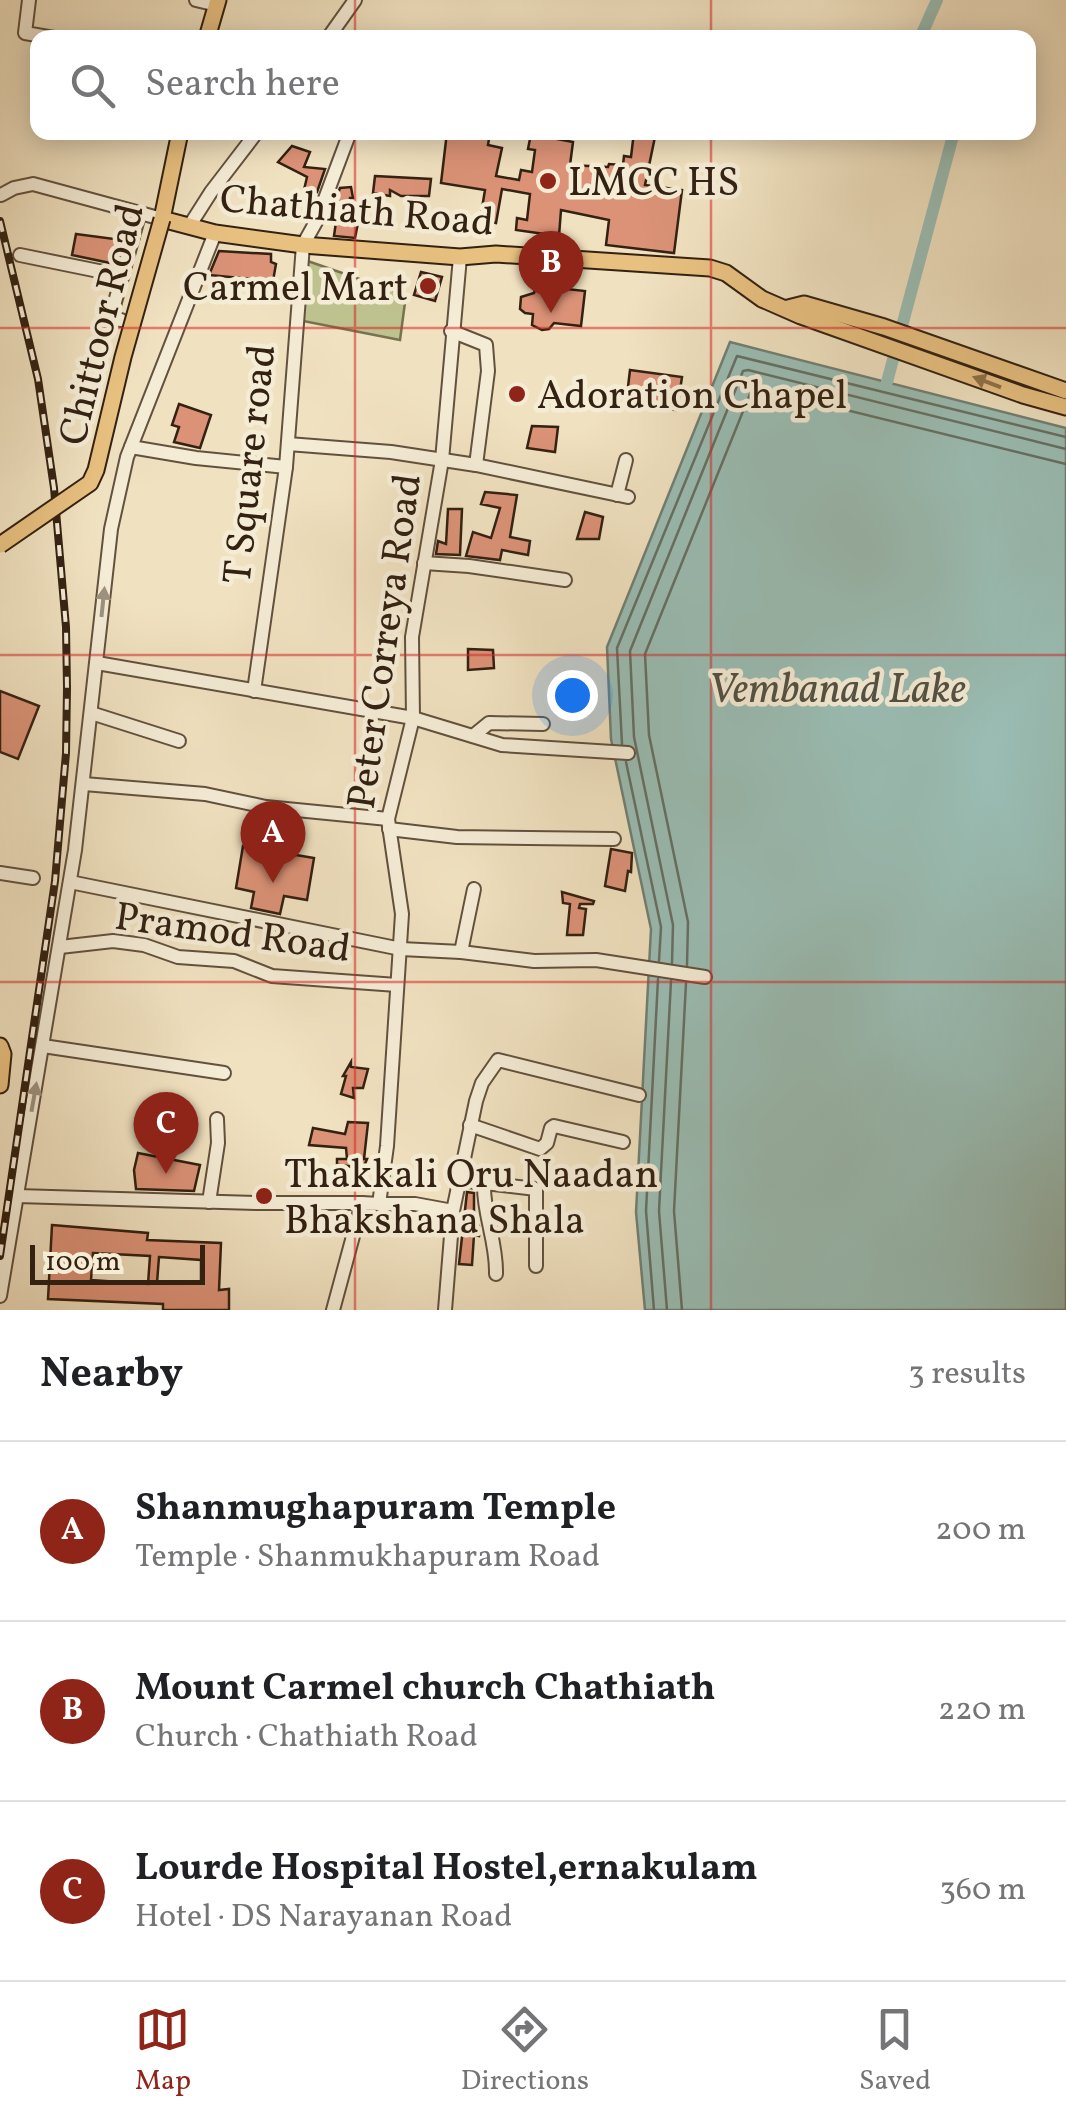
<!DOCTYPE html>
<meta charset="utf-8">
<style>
body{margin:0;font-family:Vollkorn,serif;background:#f6f6f6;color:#202124}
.scale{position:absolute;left:30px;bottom:25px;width:175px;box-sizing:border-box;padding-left:10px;border:5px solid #332112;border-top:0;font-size:28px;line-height:35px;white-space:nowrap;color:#332112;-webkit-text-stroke:8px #f5ecd6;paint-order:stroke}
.you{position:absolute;left:572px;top:695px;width:35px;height:35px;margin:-25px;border:8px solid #fff;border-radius:50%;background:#1a73e8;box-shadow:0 0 0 15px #1a73e833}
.badge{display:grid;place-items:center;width:65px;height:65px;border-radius:50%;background:#8f2418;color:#fff;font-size:32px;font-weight:700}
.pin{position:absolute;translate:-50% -82px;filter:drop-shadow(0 2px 5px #0008)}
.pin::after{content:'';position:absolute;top:52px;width:35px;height:30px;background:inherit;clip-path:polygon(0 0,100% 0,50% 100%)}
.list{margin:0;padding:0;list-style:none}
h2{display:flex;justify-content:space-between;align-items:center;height:130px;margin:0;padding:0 40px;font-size:42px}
h2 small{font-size:32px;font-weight:400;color:#757577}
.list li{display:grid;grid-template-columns:65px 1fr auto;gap:30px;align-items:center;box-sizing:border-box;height:180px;padding:0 40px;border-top:2px solid #e0e0e0}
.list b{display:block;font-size:38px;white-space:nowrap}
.list p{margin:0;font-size:32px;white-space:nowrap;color:#757577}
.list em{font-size:32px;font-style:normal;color:#757577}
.icon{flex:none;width:55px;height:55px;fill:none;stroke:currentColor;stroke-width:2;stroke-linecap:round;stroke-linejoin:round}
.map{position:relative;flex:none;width:1066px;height:1310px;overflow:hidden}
.search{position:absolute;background:#fff;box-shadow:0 5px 25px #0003;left:30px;right:30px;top:30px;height:110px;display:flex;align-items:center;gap:25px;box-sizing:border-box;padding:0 35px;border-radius:20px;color:#757577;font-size:38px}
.sheet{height:670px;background:#fff}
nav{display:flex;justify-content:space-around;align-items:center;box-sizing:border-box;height:140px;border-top:2px solid #e0e0e0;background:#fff;font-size:28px;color:#757577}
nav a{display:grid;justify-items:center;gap:5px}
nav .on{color:#8f2418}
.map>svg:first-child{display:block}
.green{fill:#bec28f;stroke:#787250;stroke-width:2.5}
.water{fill:#9abdb4;stroke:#717f73;stroke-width:2.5}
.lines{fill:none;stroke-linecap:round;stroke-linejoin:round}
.shore{stroke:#666f63;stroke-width:2.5}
.canal{stroke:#9abdb4;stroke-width:12}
.building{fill:#db9277;stroke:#332112;stroke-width:2.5;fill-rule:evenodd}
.minor-casing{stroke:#62513e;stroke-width:16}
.major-casing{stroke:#332112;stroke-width:19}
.minor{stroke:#f5ecd6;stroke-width:12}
.major{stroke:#e8c080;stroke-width:15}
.rail-casing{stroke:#332112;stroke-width:8}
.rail{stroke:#f5ecd6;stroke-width:4;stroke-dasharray:11;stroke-linecap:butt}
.major-bridge-casing{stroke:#332112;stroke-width:19;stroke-linecap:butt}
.major-bridge{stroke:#e8c080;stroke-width:15}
.oneway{fill:#8e7049}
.oneway2{fill:#9e917e}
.grid{fill:none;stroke:#d62828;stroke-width:2.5;stroke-opacity:0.55}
.poi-dot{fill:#8f2418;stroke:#f5ecd6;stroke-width:4}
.labels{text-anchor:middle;stroke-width:9;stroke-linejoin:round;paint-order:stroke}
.poi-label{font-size:40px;fill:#332112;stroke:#f5ecd6;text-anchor:start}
.street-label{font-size:40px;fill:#332112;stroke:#f5ecd6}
.water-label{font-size:42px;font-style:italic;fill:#525043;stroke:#f5ecd6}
</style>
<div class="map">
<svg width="1066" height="1310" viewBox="0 0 1066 1310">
<rect width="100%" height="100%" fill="#f0e1c0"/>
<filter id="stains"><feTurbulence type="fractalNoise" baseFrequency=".002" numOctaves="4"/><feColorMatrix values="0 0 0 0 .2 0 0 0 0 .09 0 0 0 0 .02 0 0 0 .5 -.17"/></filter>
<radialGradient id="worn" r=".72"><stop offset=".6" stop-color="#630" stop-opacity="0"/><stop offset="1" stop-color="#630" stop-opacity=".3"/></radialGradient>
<polygon class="green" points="299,258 406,295 400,340 293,319"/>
<polygon class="water" points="730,342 1066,428 1066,1310 645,1310 636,1212 651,929 611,739 607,647"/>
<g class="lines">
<g class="shore">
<polyline points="622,744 617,648 737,356 1066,437"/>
<polyline points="626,762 661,927 659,961"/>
<polyline points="672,963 673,925 634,737 630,651 743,371 748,370 1066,449"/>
<polyline points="687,965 688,922 649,735 645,654 752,389 757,388 1066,464"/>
<polyline points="654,1310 646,1211 658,979"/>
<polyline points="667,1310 659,1211 671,981"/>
<polyline points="682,1310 674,1211 686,983"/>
</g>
<g class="canal">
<polyline points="920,38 937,0"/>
<polyline points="887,382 954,132"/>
</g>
</g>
<g class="building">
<polygon points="447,132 490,132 488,145 502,148 496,176 519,180 521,170 532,172 535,150 528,149 531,134 573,142 570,165 608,167 609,164 623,165 624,156 631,157 634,132 656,132 645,185 682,190 674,253 606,245 609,220 561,210 559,236 516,230 517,218 527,220 530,194 502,189 496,223 480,220 485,190 441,183"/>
<polygon points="292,146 310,152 304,167 325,169 317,192 304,190 307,177 278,162"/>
<polygon points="375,176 431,179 429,196 401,196 390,190 390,196 373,193"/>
<polygon points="351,187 353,198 350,198 349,216 359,218 355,238 334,236 338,208 334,204 340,188"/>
<polygon points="76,234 122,240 115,264 72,255"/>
<polygon points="219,251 271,254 271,262 276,264 273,281 209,275"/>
<polygon points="421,272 442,277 435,301 414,295"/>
<polygon points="544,280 558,288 585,291 581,326 554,323 549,329 542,330 532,325 533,314 525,313 520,309 521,297 534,293 538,281"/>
<polygon points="630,370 682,377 677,410 626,404"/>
<polygon points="179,404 211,415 200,448 174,442 179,427 172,425"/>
<polygon points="532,426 558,427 555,452 527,448"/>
<polygon points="485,492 517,495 510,537 530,541 528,555 502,550 500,560 466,556 473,532 491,538 500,508 481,504"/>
<polygon points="448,509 462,509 460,555 436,554 438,541 446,544"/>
<polygon points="585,512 603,517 599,539 577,539"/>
<polygon points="468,649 493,650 494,668 468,670"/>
<polygon points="0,691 39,706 18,759 0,752"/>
<polygon points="243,846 314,858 307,900 284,896 280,914 251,908 254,892 236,888"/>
<polygon points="611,849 632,853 631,872 628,871 625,891 605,886"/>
<polygon points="562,892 594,901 593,904 580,904 579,908 586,909 583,935 567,935 570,904 563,903"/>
<polygon points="351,1062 351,1067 368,1069 363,1088 353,1088 354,1098 341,1094 346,1076 343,1076"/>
<polygon points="348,1122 368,1123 364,1159 367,1159 363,1169 337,1164 337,1159 347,1159 346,1148 309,1145 313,1128 345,1134"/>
<polygon points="138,1153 200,1165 194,1191 136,1189 134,1170"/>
<polygon points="467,1192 474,1193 474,1215 480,1229 479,1236 474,1235 472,1265 459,1264"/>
<path d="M52,1225L148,1233L147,1240L221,1243L219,1290L229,1289V1310H163V1304L48,1299ZM93,1253L150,1256L148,1284L91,1280ZM159,1257L201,1260V1283H157Z"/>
</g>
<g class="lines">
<g class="minor-casing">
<g id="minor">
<polyline points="29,0 25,33 54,38"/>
<polyline points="196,0 217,5"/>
<polyline points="328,38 355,0"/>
<polyline points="1,195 14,188 33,184 162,219"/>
<polyline points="190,225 211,192 257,132"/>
<polyline points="20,255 123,276"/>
<polyline points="121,320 113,319 115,302 139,215"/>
<polyline points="288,444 391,452 476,465 488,371 486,345 451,331"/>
<polyline points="131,447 196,458 286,467"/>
<polyline points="476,465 628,497"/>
<polyline points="617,495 626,460"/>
<polyline points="424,563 469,566 565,580"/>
<polyline points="97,663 413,718 502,745 628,753"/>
<polyline points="254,691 286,467 303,245 317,220 350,132"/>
<polyline points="91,713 179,741"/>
<polyline points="473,736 489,723 543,724"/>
<polyline points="84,784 205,794 266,807 388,819"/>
<polyline points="389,829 457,837 614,839"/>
<polyline points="0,873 33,878"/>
<polyline points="70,882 401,949 461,952 534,961 596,960 705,977"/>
<polyline points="60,947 113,941 144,945 178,957 234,961 272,976 397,985"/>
<polyline points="461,952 474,889"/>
<polyline points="43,1046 224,1073"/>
<polyline points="470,1125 540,1149 547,1143 551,1128 554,1126 623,1142"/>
<polyline points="459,1180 536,1189 536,1266"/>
<path d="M484,1184C483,1214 497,1242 496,1274"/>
<polyline points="17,1196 258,1203 362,1203"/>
<polyline points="209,1202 218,1143 217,1119"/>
<polyline points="379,1204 415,1204 453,1211 476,1101 482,1083 498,1060 639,1095"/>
<polyline points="0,1296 75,850 111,529 127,457 215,233"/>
<polyline points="333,1310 362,1203 379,1204 387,1146 402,914 388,819 413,718 412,637 442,460 460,257"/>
<polyline points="445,1310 453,1211"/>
</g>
</g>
<g class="major-casing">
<g id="major">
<polyline points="207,38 218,0"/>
<polyline points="180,132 162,219 215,233 303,245 460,257 496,254 710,268 726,273 762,299 801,316 1023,395 1066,407"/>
<polyline points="788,308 804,304 884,327 1066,391"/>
<polyline points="0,1046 3,1054 0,1085"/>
</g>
</g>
<use href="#minor" class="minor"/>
<use href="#major" class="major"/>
<g class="rail-casing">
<polyline id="rail" points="0,221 38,379 54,488 66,627 67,688 66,753 55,881 0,1256"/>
</g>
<use href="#rail" class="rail"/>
<g class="major-bridge-casing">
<polyline id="major-bridge" points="0,545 90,483 96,470 123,357 162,219"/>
</g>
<use href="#major-bridge" class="major-bridge"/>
</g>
<defs><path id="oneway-solid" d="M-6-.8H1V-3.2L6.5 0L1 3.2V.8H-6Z" transform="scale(2.5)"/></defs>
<use class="oneway" href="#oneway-solid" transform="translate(987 382) rotate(-159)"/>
<g class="oneway2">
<use href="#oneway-solid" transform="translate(103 602) rotate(-84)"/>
<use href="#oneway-solid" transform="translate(34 1097) rotate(-80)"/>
</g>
<path class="grid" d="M355,0V38M711,0V38M355,132V1310M711,132V1310M0,328H1066M0,655H1066M0,982H1066"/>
<g class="poi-dot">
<circle cx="548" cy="181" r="10"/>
<circle cx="428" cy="286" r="10"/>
<circle cx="517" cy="394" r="10"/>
<circle cx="264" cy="1196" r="10"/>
</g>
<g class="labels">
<g class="poi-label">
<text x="568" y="195">LMCC HS</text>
<text x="408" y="300" text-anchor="end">Carmel Mart</text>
<text x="537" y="408">Adoration Chapel</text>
<text x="284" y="1187">Thakkali Oru Naadan<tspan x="284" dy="46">Bhakshana Shala</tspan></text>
</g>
<g class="street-label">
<text transform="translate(357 209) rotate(5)" y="14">Chathiath Road</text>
<text transform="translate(100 324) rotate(-76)" y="14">Chittoor Road</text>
<text transform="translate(248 464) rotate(-84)" y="14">T Square road</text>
<text transform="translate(383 641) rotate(-82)" y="14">Peter Correya Road</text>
<text transform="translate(233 931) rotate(8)" y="14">Pramod Road</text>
</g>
<g class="water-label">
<text x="837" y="702">Vembanad Lake</text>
</g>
</g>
<rect width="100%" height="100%" filter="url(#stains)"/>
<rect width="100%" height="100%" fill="url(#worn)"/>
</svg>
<div class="scale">100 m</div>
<div class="you"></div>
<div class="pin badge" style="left:273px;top:883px">A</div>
<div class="pin badge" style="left:551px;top:313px">B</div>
<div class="pin badge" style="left:166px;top:1174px">C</div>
<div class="search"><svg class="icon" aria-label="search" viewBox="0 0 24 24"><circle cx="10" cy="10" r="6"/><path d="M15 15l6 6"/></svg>Search here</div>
</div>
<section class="sheet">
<h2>Nearby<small>3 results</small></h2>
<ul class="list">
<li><span class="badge">A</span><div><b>Shanmughapuram Temple</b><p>Temple · Shanmukhapuram Road</p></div><em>200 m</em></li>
<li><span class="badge">B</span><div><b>Mount Carmel church Chathiath</b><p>Church · Chathiath Road</p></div><em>220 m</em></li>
<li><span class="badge">C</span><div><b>Lourde Hospital Hostel,ernakulam</b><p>Hotel · DS Narayanan Road</p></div><em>360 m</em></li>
</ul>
</section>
<nav>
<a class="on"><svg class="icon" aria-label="map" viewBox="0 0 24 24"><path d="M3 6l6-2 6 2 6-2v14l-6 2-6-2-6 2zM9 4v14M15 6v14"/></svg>Map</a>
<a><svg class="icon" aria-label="directions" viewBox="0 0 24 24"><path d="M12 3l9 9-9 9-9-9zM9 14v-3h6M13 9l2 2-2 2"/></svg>Directions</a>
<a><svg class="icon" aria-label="saved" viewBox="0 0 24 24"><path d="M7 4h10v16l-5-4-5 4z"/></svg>Saved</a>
</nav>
